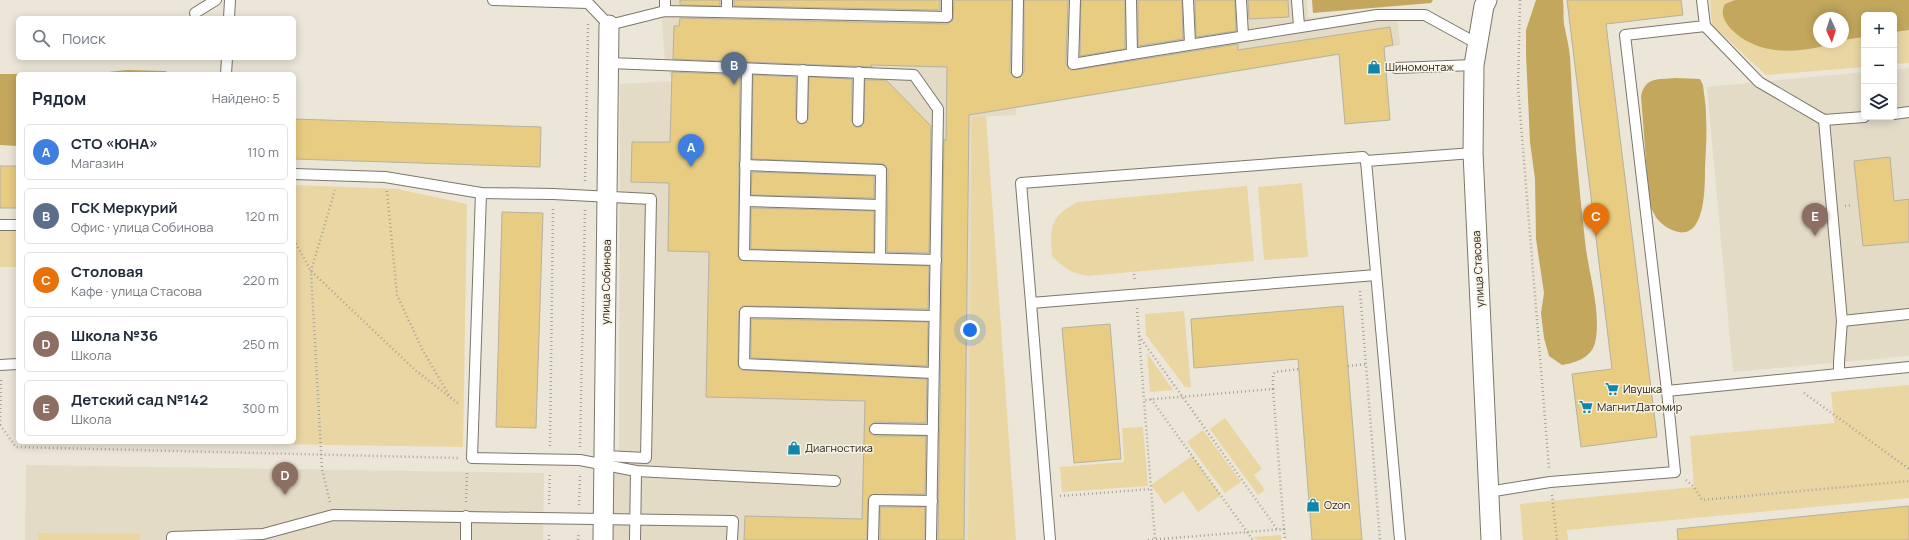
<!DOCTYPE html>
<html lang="ru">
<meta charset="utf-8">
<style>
body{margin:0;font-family:Manrope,sans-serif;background:#f6f6f7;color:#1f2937}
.controls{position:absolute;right:12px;top:12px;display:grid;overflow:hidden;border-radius:6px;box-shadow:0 2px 10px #0003}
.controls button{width:36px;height:36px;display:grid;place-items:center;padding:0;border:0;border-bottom:1px solid #e0e1e3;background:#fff;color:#1f2937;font:20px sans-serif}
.compass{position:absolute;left:1813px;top:12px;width:36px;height:36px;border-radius:50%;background:#fff;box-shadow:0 2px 10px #0003;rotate:176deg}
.you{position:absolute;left:970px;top:330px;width:14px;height:14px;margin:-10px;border:3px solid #fff;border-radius:50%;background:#1a73e8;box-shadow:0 0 0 6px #1a73e833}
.badge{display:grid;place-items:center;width:26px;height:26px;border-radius:50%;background:#111827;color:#fff;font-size:13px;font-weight:700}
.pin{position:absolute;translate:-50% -33px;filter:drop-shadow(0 1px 2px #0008)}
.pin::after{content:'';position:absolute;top:21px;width:14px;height:12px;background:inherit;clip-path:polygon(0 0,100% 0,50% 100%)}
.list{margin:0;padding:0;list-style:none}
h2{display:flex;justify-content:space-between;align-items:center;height:52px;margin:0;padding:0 16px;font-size:17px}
h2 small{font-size:13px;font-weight:400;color:#747a83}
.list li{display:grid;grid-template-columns:26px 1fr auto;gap:12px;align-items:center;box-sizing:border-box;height:56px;margin:0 8px 8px;padding:0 8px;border:1px solid #e0e1e3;border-radius:6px}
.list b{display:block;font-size:15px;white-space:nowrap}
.list p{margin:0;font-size:13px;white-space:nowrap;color:#747a83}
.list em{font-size:13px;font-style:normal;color:#747a83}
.icon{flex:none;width:22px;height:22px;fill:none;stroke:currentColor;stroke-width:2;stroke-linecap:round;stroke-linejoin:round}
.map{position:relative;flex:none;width:1909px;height:540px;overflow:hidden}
.search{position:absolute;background:#fff;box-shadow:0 2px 10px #0003;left:16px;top:16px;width:280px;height:44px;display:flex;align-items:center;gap:10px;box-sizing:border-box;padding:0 14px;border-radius:6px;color:#747a83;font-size:15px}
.panel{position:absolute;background:#fff;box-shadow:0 2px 10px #0003;left:16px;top:72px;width:280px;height:372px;border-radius:6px}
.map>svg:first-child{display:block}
.built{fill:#e3dbc6}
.green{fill:#e9d6a2;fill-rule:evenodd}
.forest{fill:#c2a75d}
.building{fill:#e7cc81;stroke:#b6b1a3}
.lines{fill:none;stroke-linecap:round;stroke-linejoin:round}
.service-casing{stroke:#7c776a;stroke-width:12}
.minor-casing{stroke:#7c776a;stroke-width:21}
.path{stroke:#a6a296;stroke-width:2.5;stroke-dasharray:1 3;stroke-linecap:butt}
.service{stroke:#fff;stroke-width:10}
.minor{stroke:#fff;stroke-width:19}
.labels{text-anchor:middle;stroke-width:3;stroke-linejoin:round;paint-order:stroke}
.poi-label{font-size:11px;fill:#201e18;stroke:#f8f3e4;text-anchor:start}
.street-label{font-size:11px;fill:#201e18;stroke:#f8f3e4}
</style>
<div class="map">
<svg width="1909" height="540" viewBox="0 0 1909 540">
<rect width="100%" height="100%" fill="#ebe6d7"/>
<g class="built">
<polygon points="660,0 1307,0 1308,18 1397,9 1400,45 1016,108 1016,115 973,117 968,540 612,540 612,486 619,448 620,84 672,81 665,61"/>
<polygon points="1909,68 1909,356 1733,372 1707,87 1864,72 1864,117 1894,117 1894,70"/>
<polygon points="26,465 544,473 543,540 25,540"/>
</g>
<g class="green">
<path d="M1710,0H1909V63L1894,64V15H1864V67L1766,75L1712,25ZM1819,18H1843V42H1819Z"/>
<polygon points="986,116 1016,540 968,540 972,117"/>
<polygon points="1302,183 1308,257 1264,260 1258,187"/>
<polygon points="294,185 398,189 467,204 463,447 272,444 272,442 294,442"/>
<path d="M1247,186L1254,261L1088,276C1072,274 1063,267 1052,256C1050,227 1050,216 1078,202Z"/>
<rect x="0" y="231" width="18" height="36"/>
<polygon points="1184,311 1191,387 1185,387 1146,335 1145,314"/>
<polygon points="1147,353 1173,390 1150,392"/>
<polygon points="1909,385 1909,498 1567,530 1568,540 1523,540 1520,504 1694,487 1690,436 1834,423 1831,392"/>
<polygon points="1225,418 1262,469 1254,475 1265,490 1258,495 1210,429"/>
<polygon points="1143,427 1148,486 1062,492 1060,467 1124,462 1122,428"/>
<polygon points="1203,430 1241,482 1225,493 1187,442"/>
<polygon points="1192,456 1221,495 1198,512 1183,491 1165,504 1151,485"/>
<polygon points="38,533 140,534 140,540 38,540"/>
<polygon points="1281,535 1281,540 1257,540 1254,537"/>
</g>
<g class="forest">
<polygon points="1312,0 1433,0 1431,3 1313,13"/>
<path d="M1536,0H1563C1564,8 1563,16 1564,24C1566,35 1569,46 1570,57C1573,119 1578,180 1585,241C1588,272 1602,313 1595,343C1591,358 1575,363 1562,365L1549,356L1544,338L1541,313L1544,293L1536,239L1535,179L1530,142L1526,54V30Z"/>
<path d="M1735,0H1909V30L1894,32V15H1864V37L1843,40V18H1819V42H1837C1802,54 1758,57 1731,29C1724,21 1720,14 1725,4Z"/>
<polygon points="127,70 165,71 172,74 90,74"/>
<polygon points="0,74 18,74 18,146 0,145"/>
<path d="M1676,78L1700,79L1703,85C1704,95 1706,105 1706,115C1707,133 1706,150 1705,167C1705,187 1706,245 1672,230C1658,224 1652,213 1649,200L1641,96C1646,76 1658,80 1676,78Z"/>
</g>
<g class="building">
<polygon points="680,0 720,0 720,6 680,5"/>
<polygon points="734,0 940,0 940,10 734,6"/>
<polygon points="954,0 1012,0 1010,72 1012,75 1017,78 1020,77 1024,72 1024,0 1068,0 1066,64 1068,68 1074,70 1238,44 1238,50 1390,27 1393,45 1384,47 1390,120 1345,124 1339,54 969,115 964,540 938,540 944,139 946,141 947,67 871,65 872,67 673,59 674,26 679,26 680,18 947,24 953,20"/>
<polygon points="1081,0 1125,0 1125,49 1080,56"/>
<polygon points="1138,0 1182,0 1183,39 1138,46"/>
<polygon points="1195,0 1235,0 1236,31 1196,37"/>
<polygon points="1248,0 1288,0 1289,17 1249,19"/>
<polygon points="1567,0 1681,0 1683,15 1606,24 1657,437 1581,447 1572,374 1612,369"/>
<polygon points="672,72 740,75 738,255 740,260 929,266 928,309 745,306 742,307 739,311 738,364 741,370 927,379 926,423 875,422 872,424 869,428 870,432 875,436 926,436 925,494 871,495 868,500 867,540 744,540 745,516 862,519 865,401 706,397 709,252 668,251 669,183 631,182 632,142 670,142"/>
<polygon points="753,75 796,77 796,118 798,123 801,124 805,123 808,119 809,77 852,79 852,121 855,127 861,127 864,122 865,80 886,80 931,126 929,253 887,252 888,170 884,164 752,159"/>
<polygon points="294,119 541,127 540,167 294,159"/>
<polygon points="1890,157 1894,201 1909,199 1909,242 1863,246 1854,161"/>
<rect x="0" y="166" width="18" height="42"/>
<polygon points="752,172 874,176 874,198 751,195"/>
<polygon points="751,208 874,211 874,252 751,249"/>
<polygon points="502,212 543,213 536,428 496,427"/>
<polygon points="1343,306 1362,540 1312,540 1298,359 1194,368 1191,319"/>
<polygon points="751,319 928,322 927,366 751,358"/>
<polygon points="1110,324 1121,459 1074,463 1062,328"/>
<polygon points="1909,506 1909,540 1678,540 1677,529"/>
<rect x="880" y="507" width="45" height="33"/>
</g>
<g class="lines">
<g class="service-casing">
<g id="service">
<polyline points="493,0 588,3 609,25 665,11 947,17 947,0"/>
<polyline points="1075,0 1073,64 1132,54"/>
<polyline points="1131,0 1132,54 1377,15 1425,15 1476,43"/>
<polyline points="1188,0 1190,44"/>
<polyline points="1241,0 1243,35"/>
<polyline points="1297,0 1299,26"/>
<polyline points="665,11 665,0"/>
<polyline points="727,12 727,0"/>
<polyline points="195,13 216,0"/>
<polyline points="229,18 230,0"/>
<polyline points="1705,26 1759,82 1824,120 1864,117"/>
<polyline points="609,63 914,75 938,109 931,540"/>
<polyline points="1396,68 1474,65"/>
<polyline points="747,69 744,255 936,260"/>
<polyline points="1017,72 1018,0"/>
<polyline points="226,74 227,58"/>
<polyline points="1894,114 1909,112"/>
<polyline points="802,118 803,70"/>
<polyline points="1824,120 1842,321 1909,314"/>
<polyline points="858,121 859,72"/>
<polyline points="1366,161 1473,153"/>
<polyline points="745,165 881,170 880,258"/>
<polyline points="294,174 385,177 481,193 553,194 651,199 646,458 604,456"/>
<polyline points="481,193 472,458 580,460 636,471 835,481"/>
<polyline points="745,201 880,205"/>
<polyline points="0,225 18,225"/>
<polyline points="1376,275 1031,303 1021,183 1363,157 1366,161 1400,540"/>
<polyline points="1031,303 1050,540"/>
<polyline points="0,365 18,364"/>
<polyline points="933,373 744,364 745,312 934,316"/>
<polyline points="1839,374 1839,362 1842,321"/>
<polyline points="1667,391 1909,367"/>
<polyline points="875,429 933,430"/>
<polyline points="1488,492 1550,482 1675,472 1667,391 1625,35 1705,26 1702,0"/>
<polyline points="172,540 172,537 263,534 333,515 733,521 732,540"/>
<polyline points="466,540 466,516"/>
<polyline points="635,540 636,471"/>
<polyline points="873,540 874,500 932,501"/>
</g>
</g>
<g class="minor-casing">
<g id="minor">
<polyline points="1487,0 1484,6 1474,65 1473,153 1491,540"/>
<polyline points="603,540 609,25"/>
</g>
</g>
<g class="path">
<polyline points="1520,0 1518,87 1549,468"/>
<polyline points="585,181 588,24"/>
<polyline points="387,191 397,295 423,351 449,395"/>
<polyline points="1845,206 1852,205"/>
<polyline points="294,240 311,271 415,370 459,404"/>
<polyline points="1134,274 1135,281"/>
<polyline points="1360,291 1380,540"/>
<polyline points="1137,308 1144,400"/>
<polyline points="1139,336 1277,529"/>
<polyline points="1348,366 1367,364"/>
<polyline points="1273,389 1273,374 1275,372 1299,369"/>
<polyline points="1804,393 1909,469"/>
<polyline points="1151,399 1253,540"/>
<polyline points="0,425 16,447 458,458"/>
<polyline points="0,425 1,380"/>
<polyline points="550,446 553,209"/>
<polyline points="580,447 585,210"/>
<polyline points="1686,480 1694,487 1702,500 1909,481"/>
<polyline points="1552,495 1557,540"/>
<polyline points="1060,496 1151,489"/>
<polyline points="330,502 322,469 311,271 335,190"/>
<polyline points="466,502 467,471"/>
<polyline points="549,504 550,473"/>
<polyline points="579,505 580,474"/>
<polyline points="1284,529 1285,540"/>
<polyline points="549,540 549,533"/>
<polyline points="578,540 579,532"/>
<polyline points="1148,540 1284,529 1273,389 1144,400 1155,539"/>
</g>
<use href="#service" class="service"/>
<use href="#minor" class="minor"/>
</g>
<defs>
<g id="shop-bare" transform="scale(1.08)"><path d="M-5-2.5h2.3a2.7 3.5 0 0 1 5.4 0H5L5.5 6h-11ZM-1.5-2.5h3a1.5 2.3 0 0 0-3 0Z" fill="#1186ab" stroke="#f8f3e4" stroke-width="2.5" paint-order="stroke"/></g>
<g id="supermarket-bare" transform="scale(1.08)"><path d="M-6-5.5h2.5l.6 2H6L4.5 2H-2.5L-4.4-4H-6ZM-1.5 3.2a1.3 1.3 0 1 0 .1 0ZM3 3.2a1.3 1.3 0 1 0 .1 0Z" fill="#1186ab" stroke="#f8f3e4" stroke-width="2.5" paint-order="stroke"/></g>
</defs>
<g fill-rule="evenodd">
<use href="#shop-bare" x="1374" y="67"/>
<use href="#supermarket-bare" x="1612" y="389"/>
<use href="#supermarket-bare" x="1586" y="407"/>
<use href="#shop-bare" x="794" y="448"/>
<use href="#shop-bare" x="1313" y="505"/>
</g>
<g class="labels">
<g class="poi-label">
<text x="1385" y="71">Шиномонтаж</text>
<text x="1623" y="393">Ивушка</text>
<text x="1597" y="411">МагнитДатомир</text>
<text x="805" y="452">Диагностика</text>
<text x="1324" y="509">Ozon</text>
</g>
<g class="street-label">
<text transform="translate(1478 269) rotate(-93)" y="4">улица Стасова</text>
<text transform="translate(606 282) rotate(-89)" y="4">улица Собинова</text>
</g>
</g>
</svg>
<div class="controls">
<button>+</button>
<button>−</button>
<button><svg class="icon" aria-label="layers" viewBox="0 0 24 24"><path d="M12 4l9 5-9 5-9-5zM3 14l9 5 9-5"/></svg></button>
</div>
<svg class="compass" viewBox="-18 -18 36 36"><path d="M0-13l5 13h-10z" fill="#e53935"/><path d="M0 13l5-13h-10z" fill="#747a83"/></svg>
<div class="you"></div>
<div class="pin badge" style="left:691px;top:167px;background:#3f7fe0">A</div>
<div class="pin badge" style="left:734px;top:85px;background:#5c6f8a">B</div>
<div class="pin badge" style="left:1596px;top:236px;background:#e8710a">C</div>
<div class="pin badge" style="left:285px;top:495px;background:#8d6e63">D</div>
<div class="pin badge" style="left:1815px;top:236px;background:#8d6e63">E</div>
<div class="search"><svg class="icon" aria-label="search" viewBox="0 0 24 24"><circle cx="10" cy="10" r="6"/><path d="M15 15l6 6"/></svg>Поиск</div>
<section class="panel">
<h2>Рядом<small>Найдено: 5</small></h2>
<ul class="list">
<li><span class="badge" style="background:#3f7fe0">A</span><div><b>СТО «ЮНА»</b><p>Магазин</p></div><em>110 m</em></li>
<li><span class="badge" style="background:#5c6f8a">B</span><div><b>ГСК Меркурий</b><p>Офис · улица Собинова</p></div><em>120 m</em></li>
<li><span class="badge" style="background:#e8710a">C</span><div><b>Столовая</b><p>Кафе · улица Стасова</p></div><em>220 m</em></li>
<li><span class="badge" style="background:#8d6e63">D</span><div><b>Школа №36</b><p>Школа</p></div><em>250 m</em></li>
<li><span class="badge" style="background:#8d6e63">E</span><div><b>Детский сад №142</b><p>Школа</p></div><em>300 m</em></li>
</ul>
</section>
</div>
